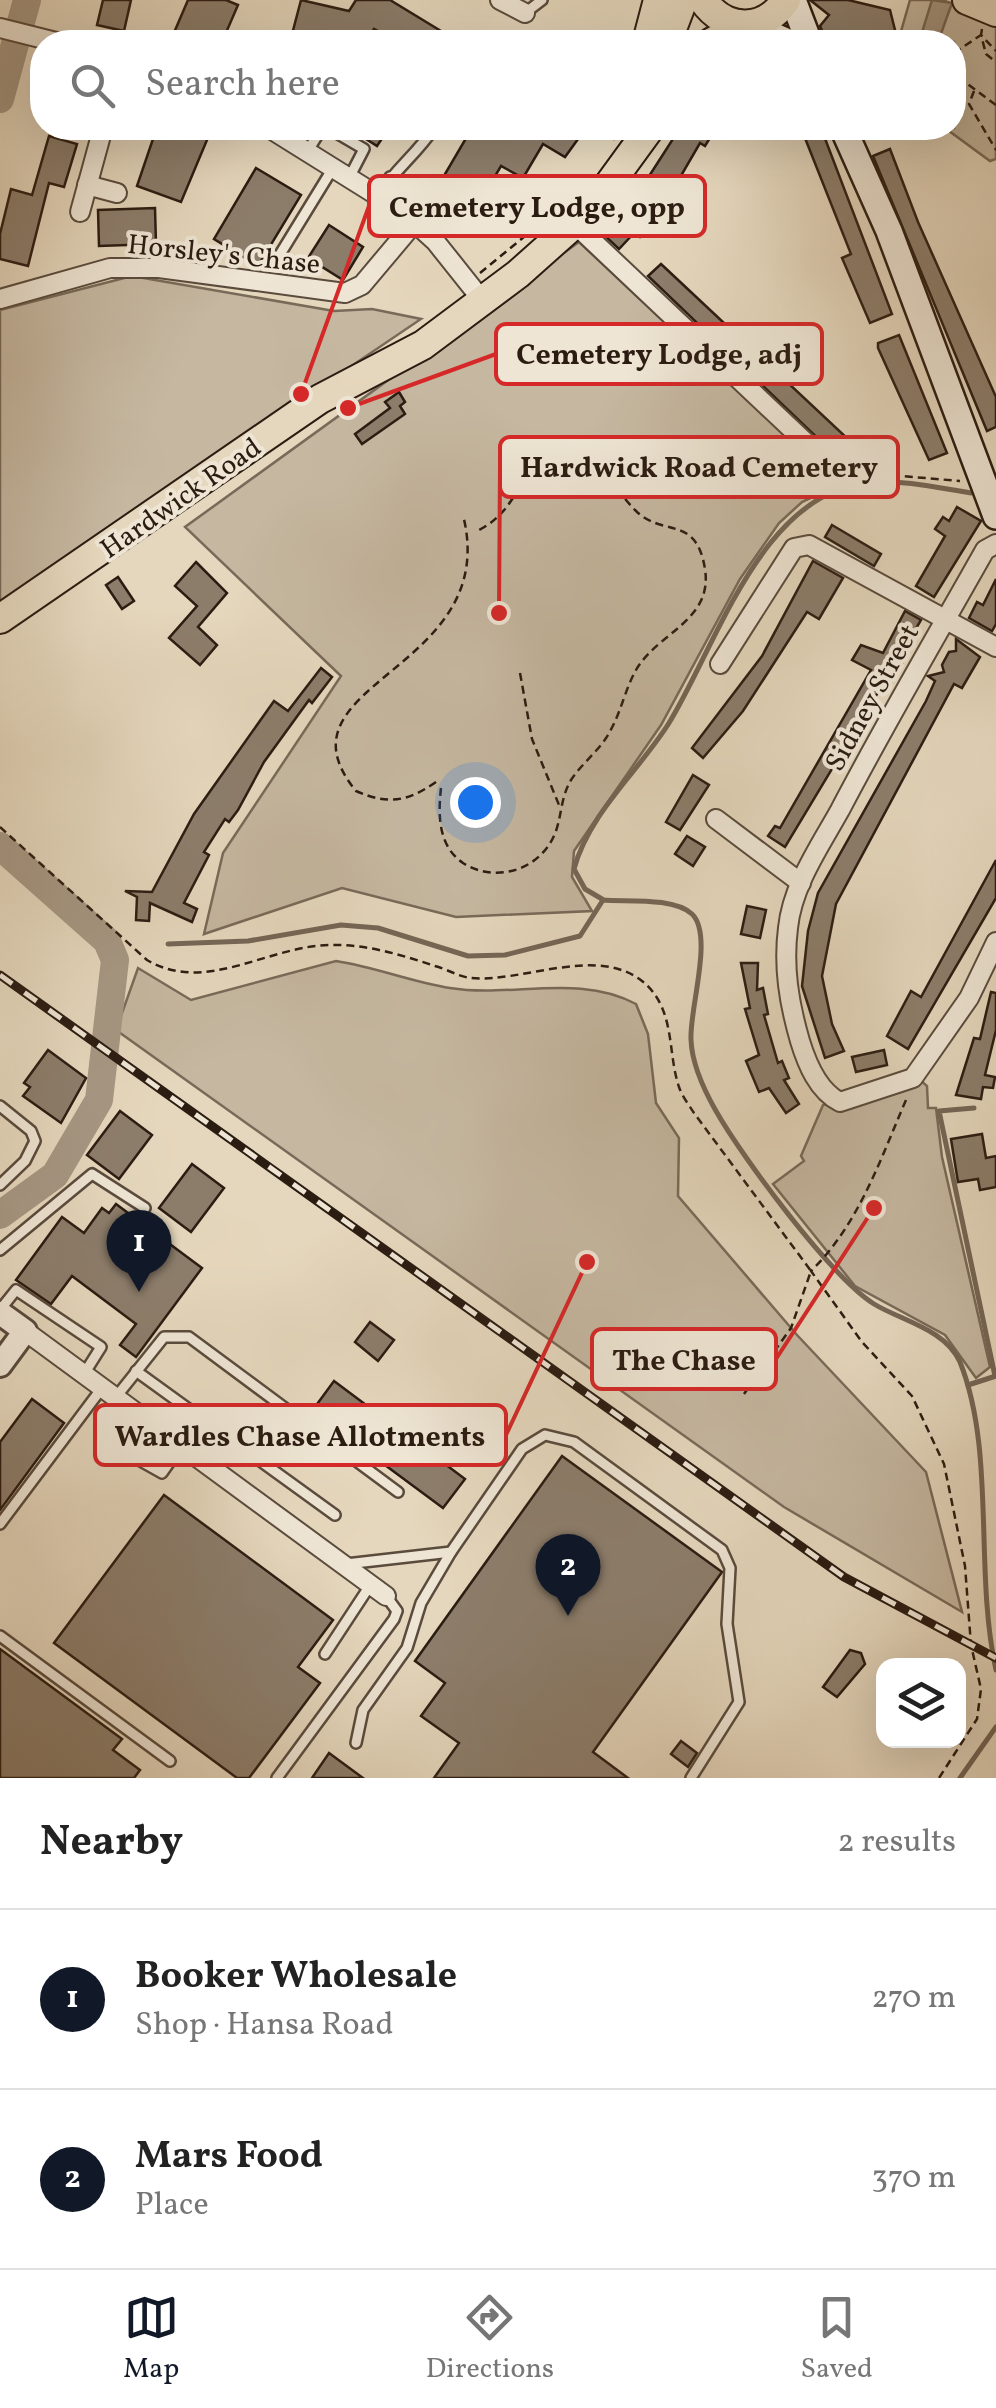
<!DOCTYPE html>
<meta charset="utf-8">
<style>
body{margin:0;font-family:Vollkorn,serif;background:#f2f2f2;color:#222}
.controls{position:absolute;right:30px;bottom:30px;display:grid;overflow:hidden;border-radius:20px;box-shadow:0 10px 40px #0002}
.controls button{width:90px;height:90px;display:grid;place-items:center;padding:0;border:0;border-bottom:2px solid #e0e0e0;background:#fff;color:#222;font:50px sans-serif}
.you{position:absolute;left:475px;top:802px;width:35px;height:35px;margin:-25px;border:8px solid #fff;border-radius:50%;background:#1a73e8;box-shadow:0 0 0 15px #1a73e833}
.badge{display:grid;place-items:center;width:65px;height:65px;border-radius:50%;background:#111827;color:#fff;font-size:32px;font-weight:700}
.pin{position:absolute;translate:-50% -82px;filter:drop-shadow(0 2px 5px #0008)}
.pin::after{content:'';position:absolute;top:52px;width:35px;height:30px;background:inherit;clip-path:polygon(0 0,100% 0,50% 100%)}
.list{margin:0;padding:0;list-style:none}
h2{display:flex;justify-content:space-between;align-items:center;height:130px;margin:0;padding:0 40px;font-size:42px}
h2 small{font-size:32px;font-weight:400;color:#767676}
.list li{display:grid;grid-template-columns:65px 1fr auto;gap:30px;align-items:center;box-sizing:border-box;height:180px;padding:0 40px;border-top:2px solid #e0e0e0}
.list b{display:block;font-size:38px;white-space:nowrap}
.list p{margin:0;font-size:32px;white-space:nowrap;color:#767676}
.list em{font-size:32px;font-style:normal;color:#767676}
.icon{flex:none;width:55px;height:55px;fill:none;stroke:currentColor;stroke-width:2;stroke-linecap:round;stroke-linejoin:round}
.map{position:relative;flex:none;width:996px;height:1778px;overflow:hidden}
.search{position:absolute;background:#fff;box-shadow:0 10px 40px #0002;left:30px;right:30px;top:30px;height:110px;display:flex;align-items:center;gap:25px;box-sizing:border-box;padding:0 35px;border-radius:40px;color:#767676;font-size:38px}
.sheet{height:490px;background:#fff}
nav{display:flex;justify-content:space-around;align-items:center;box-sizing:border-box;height:140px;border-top:2px solid #e0e0e0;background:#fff;font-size:28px;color:#767676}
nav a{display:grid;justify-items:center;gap:5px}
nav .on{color:#111827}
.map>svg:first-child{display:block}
.green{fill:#c5b7a0;stroke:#786a59;stroke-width:2.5}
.water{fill:#a69783;stroke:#756656;stroke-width:2.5}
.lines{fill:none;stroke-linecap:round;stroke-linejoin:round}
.stream{stroke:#756656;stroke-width:5}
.river{stroke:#a69783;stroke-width:28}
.building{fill:#8c7d6b;stroke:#2b1c12;stroke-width:2.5}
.service-casing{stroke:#5a4b3d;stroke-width:14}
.minor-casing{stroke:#5a4b3d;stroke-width:22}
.tertiary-casing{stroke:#5a4b3d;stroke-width:28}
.secondary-casing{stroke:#2b1c12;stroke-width:30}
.primary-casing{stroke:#2b1c12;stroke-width:32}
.path{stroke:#2b1c12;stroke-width:2.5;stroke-dasharray:8 5;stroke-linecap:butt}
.service{stroke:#eee5d4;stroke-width:9}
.minor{stroke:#eee5d4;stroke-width:18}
.tertiary{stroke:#eee5d4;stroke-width:22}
.secondary{stroke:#eee5d4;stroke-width:25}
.primary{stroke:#e5d7bd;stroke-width:28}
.rail-casing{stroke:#2b1c12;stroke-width:9}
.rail{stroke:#eee5d4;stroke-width:5;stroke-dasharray:15;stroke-linecap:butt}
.labels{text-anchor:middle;stroke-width:8;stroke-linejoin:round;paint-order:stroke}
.street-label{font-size:28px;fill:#2b1c12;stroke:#eee5d4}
.leader{fill:none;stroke:#d62828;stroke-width:4}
.callout-dot{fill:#d62828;stroke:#eee5d4;stroke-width:4}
.callout{fill:#eee5d4;stroke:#d62828;stroke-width:4}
.callout-label{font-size:30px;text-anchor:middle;font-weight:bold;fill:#2b1c12}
</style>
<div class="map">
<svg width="996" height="1778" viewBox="0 0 996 1778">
<rect width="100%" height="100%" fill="#e5d7bd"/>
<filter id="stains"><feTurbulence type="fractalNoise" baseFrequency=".002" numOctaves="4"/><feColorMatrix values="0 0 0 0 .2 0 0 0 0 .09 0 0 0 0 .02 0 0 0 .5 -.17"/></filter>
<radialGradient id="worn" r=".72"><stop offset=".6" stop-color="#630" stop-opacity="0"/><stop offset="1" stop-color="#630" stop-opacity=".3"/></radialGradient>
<g class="green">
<polygon points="910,0 943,0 996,23 996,159 990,161 945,128 954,128 954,42 898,42"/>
<polygon points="579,242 838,485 802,502 779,523 740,579 661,725 574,851 572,877 592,911 456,917 342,888 204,934 223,853 341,676 185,527"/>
<polygon points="132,276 334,311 372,309 421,319 0,604 0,310"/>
<path d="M336,961C375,967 412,982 450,988C511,998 579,973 636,1004L648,1034L656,1103L679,1138L678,1196L797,1335L926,1472L962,1612L784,1507L116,1030L138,968L191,1000Z"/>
<polygon points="919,1079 927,1086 928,1108 936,1108 942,1157 990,1367 976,1378 945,1335 855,1286 773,1184 804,1161 801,1156 823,1105"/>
</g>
<polygon class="water" points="932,0 952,3 938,42 920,39"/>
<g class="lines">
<g class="stream">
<path d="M602,899L585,889L574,869C589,813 639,771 669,723C718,643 762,490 872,482C905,480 939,488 971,493"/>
<path d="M168,944L248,941L341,925L378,928L468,956L505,955L580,936L603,900C627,902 673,897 692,914C714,935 689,1010 691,1040C692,1064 704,1090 716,1111C742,1157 831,1277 874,1304C902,1321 945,1329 960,1362C996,1452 974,1571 996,1670"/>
<polyline points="974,1108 939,1111 995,1376"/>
<polyline points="968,1385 996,1376"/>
<polyline points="960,1778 996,1727"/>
</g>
<g class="river">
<polyline points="0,99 27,0"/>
<polyline points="0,846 107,941 115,960 99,1100 55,1175 0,1215"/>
</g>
</g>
<g class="building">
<polygon points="103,0 131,0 124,31 97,25"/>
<polygon points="188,0 226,0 238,5 222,42 170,42"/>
<polygon points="301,0 349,11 356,0 390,0 459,42 397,42 374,29 366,42 290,42"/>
<polygon points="810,0 848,0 890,10 898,42 827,42 820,26 829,15"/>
<polygon points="125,128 212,128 181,202 137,186 153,139"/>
<polygon points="349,128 389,128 377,146"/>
<polygon points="472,128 586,128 565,157 543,144 523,178 501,166 470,219 458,217 431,198"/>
<polygon points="680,128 716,128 705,146 700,143 657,217 640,237 635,232 619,249 604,235 635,198"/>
<polygon points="801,128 821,128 892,314 870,323 842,258 851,254"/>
<polygon points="49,136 77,144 64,187 49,183 28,266 0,259 0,234 11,189 32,195"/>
<polygon points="890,149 918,222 996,397 996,427 987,431 873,156"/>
<polygon points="256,168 301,195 258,266 214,239"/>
<polygon points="155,208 156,244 99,246 98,210"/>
<polygon points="329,225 363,247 343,280 308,258"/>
<polygon points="661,264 865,455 851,470 648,276"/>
<polygon points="899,335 947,453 929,460 878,348 878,343"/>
<polygon points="399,392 405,402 400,406 405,414 362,444 355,434 390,408 385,402"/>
<polygon points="957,507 981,521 934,597 916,586 945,536 935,529 943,517 949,521"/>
<polygon points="832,525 881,554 874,566 825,537"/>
<polygon points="813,561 843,578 819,619 807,612 743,711 703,758 692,748 762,656"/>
<polygon points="196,562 227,593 198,627 217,645 200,665 169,638 197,606 175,586"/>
<polygon points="118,577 134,601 122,609 106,585"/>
<polygon points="996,579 996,624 992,631 969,618 977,602 983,605"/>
<polygon points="905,611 921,620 897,661 902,664 891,682 886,679 785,847 768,836 775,826 780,828 871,670 852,660 861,645 883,653"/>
<polygon points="956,639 980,657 962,688 954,684 836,904 822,976 832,1024 844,1051 825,1058 802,986 808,931 818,893 926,701 935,681 928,676 944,672 942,665 949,652 956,651"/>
<polygon points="321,668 332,677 312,703 309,700 264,762 238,810 229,822 225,819 204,852 209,855 184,903 197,909 192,922 150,903 149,921 136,920 137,897 125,891 152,892 194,814 274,701 288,711"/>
<polygon points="693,775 709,785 680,830 666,822"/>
<polygon points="687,836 705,847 693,866 675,854"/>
<polygon points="996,860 996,898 908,1049 887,1036 911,991 921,997"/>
<polygon points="747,906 766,910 760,938 741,934"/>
<polygon points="741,963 758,963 757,990 763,988 768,1014 764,1015 778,1063 782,1061 789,1078 784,1080 799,1104 786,1113 769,1088 759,1092 746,1061 759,1055 745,1009 750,1008"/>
<polygon points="991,992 996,993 996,1030 985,1075 995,1077 993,1088 983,1087 981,1099 956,1095 974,1038 980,1039"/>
<polygon points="48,1050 86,1078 61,1123 23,1096 30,1087 24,1083"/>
<polygon points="884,1050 887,1065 856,1072 852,1057"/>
<polygon points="120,1111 152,1135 119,1179 87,1155"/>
<polygon points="982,1134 986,1158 996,1156 996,1187 980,1190 978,1179 958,1182 951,1139"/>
<polygon points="192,1164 224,1188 191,1232 159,1208"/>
<polygon points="116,1204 202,1268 136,1357 120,1345 136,1324 72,1276 51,1304 16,1280 62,1217 84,1233 102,1208 109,1213"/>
<polygon points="370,1322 394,1340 378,1361 355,1342"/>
<polygon points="334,1381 465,1479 443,1508 312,1411"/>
<polygon points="32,1399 64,1423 0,1510 0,1442"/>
<polygon points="562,1456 722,1572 593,1752 628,1778 434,1778 459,1743 421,1716 445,1683 415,1661"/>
<polygon points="164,1495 333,1620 298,1667 320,1683 249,1778 237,1778 54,1643"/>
<polygon points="0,1649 122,1739 113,1750 140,1770 134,1778 0,1778"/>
<polygon points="850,1650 861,1653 865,1664 837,1697 823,1687"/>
<polygon points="681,1741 697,1753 688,1767 671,1754"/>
<polygon points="329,1753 363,1778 312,1778"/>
</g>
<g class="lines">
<g class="service-casing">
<g id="service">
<polyline points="525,13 542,0"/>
<polyline points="328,128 364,149 349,178"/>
<polyline points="307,152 322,128"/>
<polyline points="390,177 455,225 476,228"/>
<path d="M378,196C395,169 417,154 434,128"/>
<polyline points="279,256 333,168"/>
<polyline points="0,1106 31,1131 35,1141 25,1161 0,1185"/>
<polyline points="0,1250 92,1174 145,1208"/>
<polyline points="0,1310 16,1290 101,1347 84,1374"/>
<polyline points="136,1371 335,1515"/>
<polyline points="116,1397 164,1337 189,1337 398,1492"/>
<polyline points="137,1459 162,1473 181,1446"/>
<polyline points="0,1524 102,1388"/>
<polyline points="346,1564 451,1552 522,1449 545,1435 574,1442 722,1550 730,1568 727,1624 739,1702 691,1778"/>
<polyline points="0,1636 170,1761"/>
<polyline points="325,1654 371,1584"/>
<polyline points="356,1743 363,1710 407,1648 421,1603 451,1552"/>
<polyline points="277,1778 394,1619 397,1611 386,1596"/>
</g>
</g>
<g class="minor-casing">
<g id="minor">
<polyline points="500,0 525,13"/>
<polyline points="0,28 56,42"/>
<polyline points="269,128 402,211 435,241 482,300"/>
<polyline points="87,185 117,193"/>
<polyline points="80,212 103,128"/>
<polyline points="563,213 837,472"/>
<polyline points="0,299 110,268 159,268 345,293 362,285 415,222"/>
<path d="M996,544L985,550C936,637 886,722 840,810C820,846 792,886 788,928C783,967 789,1003 800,1041C807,1064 818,1091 840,1102L913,1078L969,998L996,942"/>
<polyline points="720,664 794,548 809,545 996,647"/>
<polyline points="716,819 801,883"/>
<polyline points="25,1331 386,1596"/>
</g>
</g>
<g class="tertiary-casing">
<polyline id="tertiary" points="0,1313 25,1331 0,1365"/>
</g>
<g class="secondary-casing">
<g id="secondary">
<polyline points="793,0 809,42"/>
<polyline points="749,25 788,42"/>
<polyline points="843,128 889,231 996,516"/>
</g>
</g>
<g class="primary-casing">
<g id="primary">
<path d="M703,0C725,32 764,33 786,0"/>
<polyline points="967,0 996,12"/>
<polyline points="647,42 658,0"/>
<polyline points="667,42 683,0"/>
<polyline points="712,42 744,25"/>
<polyline points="0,619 320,399 423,345 518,274 591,209 650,128"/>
</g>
</g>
<g class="path">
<polyline points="982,29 981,35 996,51"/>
<polyline points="954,53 981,35 986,54 996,62"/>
<polyline points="954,64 961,79 996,105"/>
<polyline points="974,91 969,104 996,150"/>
<polyline points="613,140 619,128"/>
<polyline points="480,273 536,227"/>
<polyline points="853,472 960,481"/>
<polyline points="520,673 532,739 559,805"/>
<path d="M436,782C407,802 388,805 356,791C267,682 503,673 463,515"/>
<path d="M441,788C438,815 438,846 463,863C496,884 542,870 556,831C562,813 561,797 571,780C582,763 600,750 609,733C621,713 625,689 636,670C658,632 713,621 705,569C696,514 664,538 636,511C620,495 608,475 592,459C507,450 533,502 479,530"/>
<path d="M0,827L147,960C206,995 269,945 331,945C366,944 402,955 435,966C447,969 459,977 471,978C522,983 596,945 642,981C676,1008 667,1052 679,1087C682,1096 689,1105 694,1113L811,1271L791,1328L744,1394"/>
<path d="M906,1100C880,1160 859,1224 811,1271L862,1342L912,1396L944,1464L965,1566L971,1645L981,1689L977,1719L939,1778"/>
</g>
<use href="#service" class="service"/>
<use href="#minor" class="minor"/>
<use href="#tertiary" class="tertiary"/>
<use href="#secondary" class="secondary"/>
<use href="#primary" class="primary"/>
<g class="rail-casing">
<polyline id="rail" points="0,975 844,1577 996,1658"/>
</g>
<use href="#rail" class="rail"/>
</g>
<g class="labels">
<g class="street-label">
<text transform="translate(224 253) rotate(6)" y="10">Horsley's Chase</text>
<text transform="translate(180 497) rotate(-35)" y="10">Hardwick Road</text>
<text transform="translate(871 697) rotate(-61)" y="10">Sidney Street</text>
</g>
</g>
<path class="leader" d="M301 394L369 206M348 408L496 354M499 613L500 467M874 1208L776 1359M587 1262L506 1435"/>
<g class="callout-dot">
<circle cx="301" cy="394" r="10"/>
<circle cx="348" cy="408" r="10"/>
<circle cx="499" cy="613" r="10"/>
<circle cx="874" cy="1208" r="10"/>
<circle cx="587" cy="1262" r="10"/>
</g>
<g class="callout">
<rect x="369" y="176" width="336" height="60" rx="10"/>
<rect x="496" y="324" width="326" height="60" rx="10"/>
<rect x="500" y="437" width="398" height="60" rx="10"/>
<rect x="592" y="1329" width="184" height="60" rx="10"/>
<rect x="95" y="1405" width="411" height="60" rx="10"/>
</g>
<g class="callout-label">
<text x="537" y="217">Cemetery Lodge, opp</text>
<text x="659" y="364">Cemetery Lodge, adj</text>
<text x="699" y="477">Hardwick Road Cemetery</text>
<text x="684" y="1370">The Chase</text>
<text x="300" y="1446">Wardles Chase Allotments</text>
</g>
<rect width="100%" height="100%" filter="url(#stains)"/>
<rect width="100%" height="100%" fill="url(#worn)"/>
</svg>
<div class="controls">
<button><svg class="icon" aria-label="layers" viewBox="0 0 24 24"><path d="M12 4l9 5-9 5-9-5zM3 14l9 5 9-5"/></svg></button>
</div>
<div class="you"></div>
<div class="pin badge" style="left:139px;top:1292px">1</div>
<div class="pin badge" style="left:568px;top:1616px">2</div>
<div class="search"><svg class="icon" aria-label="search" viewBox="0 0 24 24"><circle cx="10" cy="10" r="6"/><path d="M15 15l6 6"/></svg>Search here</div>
</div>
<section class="sheet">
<h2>Nearby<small>2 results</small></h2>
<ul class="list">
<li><span class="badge">1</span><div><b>Booker Wholesale</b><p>Shop · Hansa Road</p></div><em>270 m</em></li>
<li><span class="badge">2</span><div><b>Mars Food</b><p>Place</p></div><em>370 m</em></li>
</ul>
</section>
<nav>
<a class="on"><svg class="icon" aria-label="map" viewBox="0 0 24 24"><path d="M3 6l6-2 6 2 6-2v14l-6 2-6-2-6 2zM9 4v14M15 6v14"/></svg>Map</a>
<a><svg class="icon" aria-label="directions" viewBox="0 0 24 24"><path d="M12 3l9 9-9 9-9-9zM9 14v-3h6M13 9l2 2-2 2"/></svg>Directions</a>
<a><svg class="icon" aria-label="saved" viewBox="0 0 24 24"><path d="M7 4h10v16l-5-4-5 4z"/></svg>Saved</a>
</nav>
